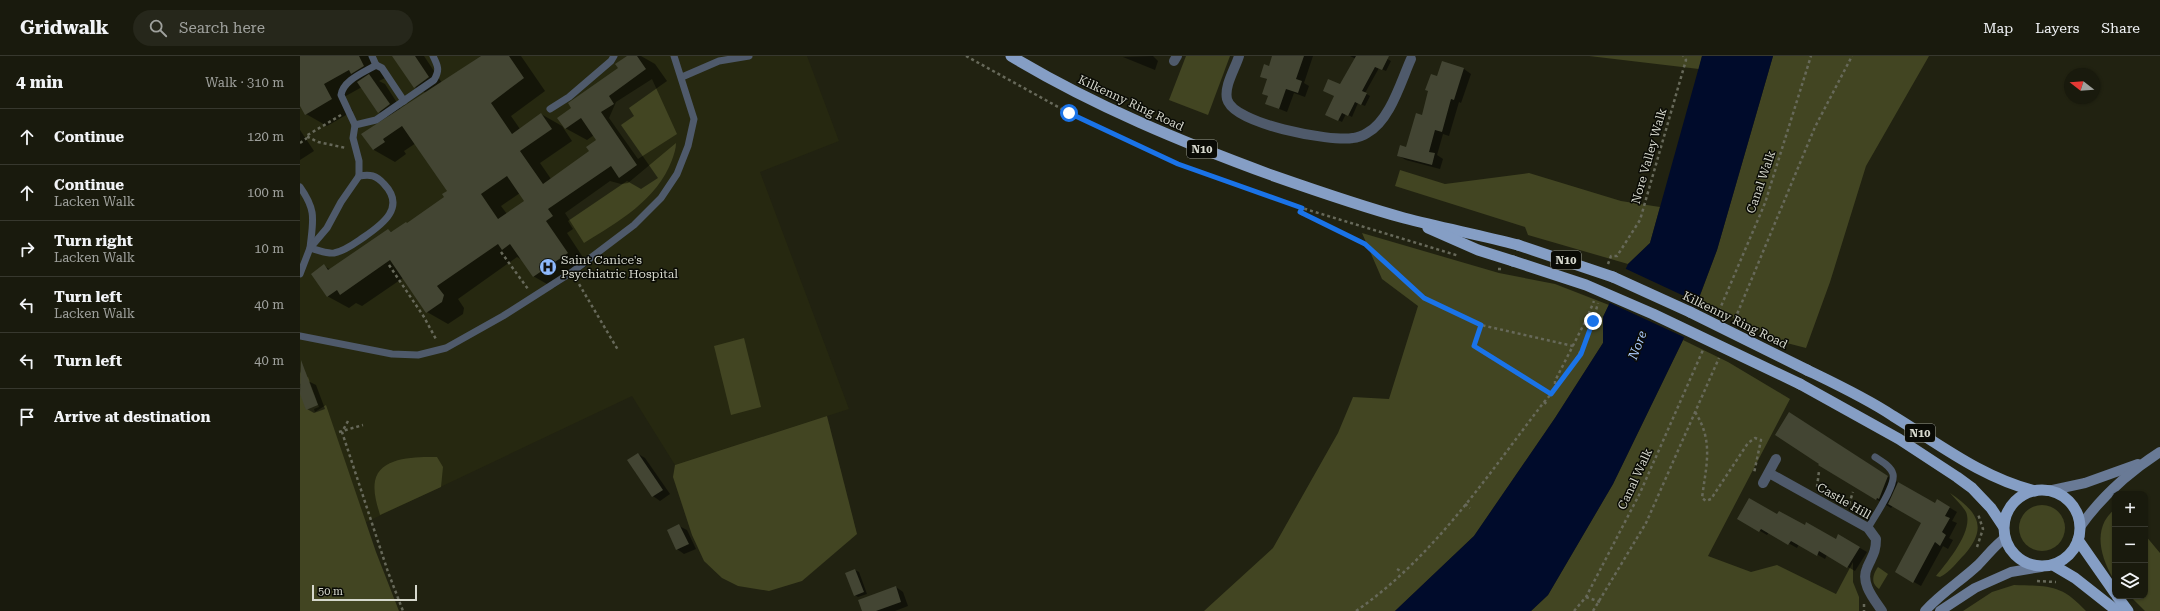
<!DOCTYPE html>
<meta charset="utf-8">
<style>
body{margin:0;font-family:"Roboto Serif",serif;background:#26271b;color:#f1f3f6}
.controls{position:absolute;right:12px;bottom:12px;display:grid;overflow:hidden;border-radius:8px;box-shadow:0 1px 3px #0004}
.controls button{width:36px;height:36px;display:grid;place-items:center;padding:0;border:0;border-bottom:1px solid #37382e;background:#191a0d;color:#f1f3f6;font:20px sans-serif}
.compass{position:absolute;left:1764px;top:12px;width:36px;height:36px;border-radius:50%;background:#191a0d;box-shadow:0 1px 3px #0004;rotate:287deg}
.scale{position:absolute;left:12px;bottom:10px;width:105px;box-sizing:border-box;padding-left:4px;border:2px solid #d6d8cd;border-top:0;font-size:11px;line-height:14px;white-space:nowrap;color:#d6d8cd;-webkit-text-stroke:3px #0a0b05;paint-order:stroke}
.stop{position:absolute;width:12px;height:12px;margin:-9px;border:3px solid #1a73e8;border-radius:50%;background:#fff}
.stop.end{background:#1a73e8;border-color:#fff;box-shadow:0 1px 4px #0008}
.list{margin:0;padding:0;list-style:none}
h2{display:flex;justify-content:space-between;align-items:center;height:52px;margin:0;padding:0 16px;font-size:17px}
h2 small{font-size:13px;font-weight:400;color:#9fa19d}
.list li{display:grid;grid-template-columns:26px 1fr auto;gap:12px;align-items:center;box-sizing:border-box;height:56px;padding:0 16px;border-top:1px solid #37382e}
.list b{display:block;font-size:15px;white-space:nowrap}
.list p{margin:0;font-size:13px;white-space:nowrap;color:#9fa19d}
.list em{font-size:13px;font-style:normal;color:#9fa19d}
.icon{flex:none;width:22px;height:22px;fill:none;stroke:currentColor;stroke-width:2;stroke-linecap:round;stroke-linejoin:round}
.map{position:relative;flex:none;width:1860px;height:555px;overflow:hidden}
header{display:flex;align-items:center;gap:24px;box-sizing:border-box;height:56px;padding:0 20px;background:#191a0d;border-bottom:1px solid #37382e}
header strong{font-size:19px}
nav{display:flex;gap:22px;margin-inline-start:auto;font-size:14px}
.search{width:280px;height:36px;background:#26271b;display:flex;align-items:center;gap:10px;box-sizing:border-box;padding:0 14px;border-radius:22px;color:#9fa19d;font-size:15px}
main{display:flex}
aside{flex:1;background:#191a0d}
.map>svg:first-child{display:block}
.built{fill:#262810}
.green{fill:#424522}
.water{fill:#000b2b}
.pier{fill:#212211}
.shadow{fill:#0007;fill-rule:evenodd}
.building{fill:#434533;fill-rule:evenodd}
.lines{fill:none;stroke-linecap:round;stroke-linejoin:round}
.path{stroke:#67695a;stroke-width:2.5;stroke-dasharray:3 3;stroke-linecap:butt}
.service{stroke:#4f5a6b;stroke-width:7}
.minor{stroke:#4f5a6b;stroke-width:10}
.secondary{stroke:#697a96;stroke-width:10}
.trunk{stroke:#859ec5;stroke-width:11}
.path-bridge{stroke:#67695a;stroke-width:2.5;stroke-dasharray:3 3;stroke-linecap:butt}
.trunk-bridge{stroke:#859ec5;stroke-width:11}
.route{stroke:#1a73e8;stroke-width:5}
.labels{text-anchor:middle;stroke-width:3;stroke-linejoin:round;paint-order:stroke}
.shield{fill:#0a0b05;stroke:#999a91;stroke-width:1}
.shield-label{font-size:11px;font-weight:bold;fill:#d6d8cd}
.street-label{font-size:12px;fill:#d6d8cd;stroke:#0a0b05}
.poi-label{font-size:12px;fill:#d6d8cd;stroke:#0a0b05;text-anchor:start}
.water-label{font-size:13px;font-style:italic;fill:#aacafd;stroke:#0a0b05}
</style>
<header>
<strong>Gridwalk</strong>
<div class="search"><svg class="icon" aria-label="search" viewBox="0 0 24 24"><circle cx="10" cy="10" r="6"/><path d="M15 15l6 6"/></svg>Search here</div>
<nav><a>Map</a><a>Layers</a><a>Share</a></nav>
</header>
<main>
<aside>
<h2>4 min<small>Walk · 310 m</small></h2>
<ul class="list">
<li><svg class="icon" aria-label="ahead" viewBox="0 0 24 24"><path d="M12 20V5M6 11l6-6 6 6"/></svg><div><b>Continue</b></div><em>120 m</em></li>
<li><svg class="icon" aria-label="ahead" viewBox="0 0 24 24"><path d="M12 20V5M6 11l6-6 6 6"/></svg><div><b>Continue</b><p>Lacken Walk</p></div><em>100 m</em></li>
<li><svg class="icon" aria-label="right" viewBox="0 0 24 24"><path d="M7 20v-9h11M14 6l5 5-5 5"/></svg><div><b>Turn right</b><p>Lacken Walk</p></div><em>10 m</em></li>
<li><svg class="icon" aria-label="left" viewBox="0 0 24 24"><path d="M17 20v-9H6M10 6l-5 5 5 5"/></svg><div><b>Turn left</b><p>Lacken Walk</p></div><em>40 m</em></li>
<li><svg class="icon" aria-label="left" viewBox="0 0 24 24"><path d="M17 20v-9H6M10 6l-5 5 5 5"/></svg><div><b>Turn left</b></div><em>40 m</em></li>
<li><svg class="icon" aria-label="arrive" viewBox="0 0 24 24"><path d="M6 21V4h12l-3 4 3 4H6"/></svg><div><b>Arrive at destination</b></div></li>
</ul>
</aside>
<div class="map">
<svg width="1860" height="555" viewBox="0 0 1860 555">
<rect width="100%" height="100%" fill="#212211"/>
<polygon class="built" points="0,0 507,0 539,85 460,116 549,353 375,409 332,340 56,471 0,315"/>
<g class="green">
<polygon points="886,0 930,0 908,59 869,44"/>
<polygon points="1289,0 1402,0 1399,13"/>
<polygon points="1473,0 1629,0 1566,110 1530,226 1506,292 1479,285 1398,245 1417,194"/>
<polygon points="352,23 377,78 338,103 309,62 316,46"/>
<path d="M376,87C376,93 374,98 372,104C357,144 318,166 284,187L265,157L310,125L321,128L328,127Z"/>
<polygon points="1100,114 1145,128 1229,117 1321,145 1360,151 1350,187 1328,208 1228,179 1225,171 1095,130"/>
<polygon points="1062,177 1199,217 1255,228 1309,249 1303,261 1303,287 1255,362 1174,480 1095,555 904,555 973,492 1038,377 1053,341 1089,343 1118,250 1082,223"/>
<polygon points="444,282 461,351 431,359 414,290"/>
<polygon points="1383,284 1428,306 1490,343 1408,500 1451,516 1477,509 1536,538 1553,506 1553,526 1559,541 1559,555 1231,555 1248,539 1313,428"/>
<polygon points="0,315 3,323 8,321 19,351 14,353 15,356 26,349 76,496 99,555 0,555"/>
<polygon points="527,360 557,478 502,525 469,535 438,530 422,522 404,505 392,479 373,421 375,409"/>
<path d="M137,401L143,411L141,431L80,459C77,448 73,437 75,425C80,400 117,401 137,401Z"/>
<path d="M1650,437C1676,455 1689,470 1665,498C1657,506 1650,516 1640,521L1636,520C1647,506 1674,475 1666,456C1662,449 1655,443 1650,437Z"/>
<circle cx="1742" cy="472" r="23"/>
<path d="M1815,453V526C1801,503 1791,472 1815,453Z"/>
<polygon points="1845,479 1860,497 1860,555 1845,555 1830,540 1845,540"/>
<path d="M1578,511L1588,518L1579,533C1570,527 1573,518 1578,511Z"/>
<path d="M1714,529C1749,530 1761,528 1786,555H1663L1692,536Z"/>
</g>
<polygon class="water" points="1402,0 1473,0 1417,194 1383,284 1313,428 1248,539 1231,555 1095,555 1174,480 1255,362 1303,287 1303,261 1328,208 1350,187"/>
<polygon class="pier" points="1324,212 1399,247 1386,282 1308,246"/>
<g class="shadow">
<path d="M0,0H72L85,22L79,25L85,28L101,53L126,37L115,31L94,0H124L142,27L181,0H221L245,35L211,60L220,73L241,58L262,70L272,85L240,107L251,123L291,95L298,85L294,79L287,84L265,72L273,52L320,12L328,0H341L355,8L367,25L329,52L334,60L321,69L358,122L341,133L327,125L268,165L273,173L267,177L288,209L254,232L233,220L222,204L217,201L158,243L164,252L163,258L148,268L127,256L103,222L62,250L56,247L49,252L27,240L24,210L31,214L88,174L92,176L108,168L146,141L149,135L116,87L104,95L106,98L95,106L74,94L63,78L88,61L79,56L62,31L44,41L53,55L27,70L6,58L0,48ZM220,137L226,145L207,158L201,150Z"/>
<polygon points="853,0 858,5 855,14 823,1"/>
<polygon points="973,0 1013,0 1004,27 1009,30 1005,41 994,37 987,56 967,48 969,41 963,37 968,24 961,20 969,11"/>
<polygon points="1050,0 1082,0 1091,5 1086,15 1079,12 1065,37 1070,40 1065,50 1058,47 1052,61 1046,58 1042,66 1030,60 1040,30 1056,3"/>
<polygon points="1164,13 1171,18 1161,47 1159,46 1149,80 1143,78 1137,99 1143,103 1140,113 1106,104 1099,100 1107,92 1123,60 1137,21"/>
<polygon points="0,74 14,95 0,104"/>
<polygon points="8,325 16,329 25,353 14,357 7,353 0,336 0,328"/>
<polygon points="1504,366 1603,430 1635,448 1637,444 1657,456 1652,465 1657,467 1649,482 1653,484 1648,493 1643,490 1621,530 1596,516 1622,467 1593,450 1591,452 1576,443"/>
<polygon points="338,398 345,402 370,438 360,445 353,440 328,404"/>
<polygon points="1477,460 1536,484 1539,480 1567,496 1555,515 1527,499 1525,503 1499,488 1497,492 1469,476 1467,479 1438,462"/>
<polygon points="379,470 387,474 396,493 384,498 377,493"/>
<polygon points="555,514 559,516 567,538 558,541 555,539"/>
<polygon points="596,531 603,536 608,550 595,555 563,555"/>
</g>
<g class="building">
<polygon points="0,0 59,0 64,10 51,18 49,14 24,28 32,43 5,59 0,50"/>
<polygon points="92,0 115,0 129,21 114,32"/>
<path d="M181,0H209L224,22L191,47L212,78L241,57L252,73L220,95L243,128L289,95L286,91L296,84L281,62L265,73L257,62L271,52L268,47L318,12L315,8L327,0H337L346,13L309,40L314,48L301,56L337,109L319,122L311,110L248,153L253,160L246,165L268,197L233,221L210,188L202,194L198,188L137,230L144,239L142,246L126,257L90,204L40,239L37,234L27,241L11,218L24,208L28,214L88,173L91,176L106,166L107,167L144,141L142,138L147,135L102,70L83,83L85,86L73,94L61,78ZM207,120L224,145L198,163L181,138Z"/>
<polygon points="972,0 1004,0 996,23 1002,25 998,37 986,33 979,53 965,48 968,40 962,38 967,23 960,21 964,8 969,10"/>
<polygon points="1056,0 1089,0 1082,14 1075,11 1062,35 1067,37 1061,49 1055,46 1048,60 1042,57 1038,65 1025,59 1034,40 1023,35 1028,23 1040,28"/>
<polygon points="1142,5 1164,12 1154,44 1151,43 1142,76 1135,74 1129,96 1135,97 1132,109 1097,100 1100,89 1106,91 1116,57 1122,59 1128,35 1125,34 1131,18 1137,20"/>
<polygon points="69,18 90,48 78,57 57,26"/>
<polygon points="1,304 18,349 6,354 0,338"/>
<polygon points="1489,356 1588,420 1579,443 1577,442 1576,444 1518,409 1519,408 1475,379"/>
<polygon points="338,397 363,434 352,441 327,404"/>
<polygon points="1598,426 1635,447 1637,443 1650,451 1645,460 1650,462 1642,476 1646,479 1640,490 1635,486 1613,527 1595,516 1621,467 1588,448"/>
<polygon points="1449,442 1477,458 1479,455 1505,469 1506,466 1536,483 1538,478 1560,491 1547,512 1519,495 1517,500 1491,485 1488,489 1461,473 1459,476 1437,463"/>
<polygon points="379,468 389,488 376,494 367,474"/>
<polygon points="555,513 564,536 554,540 545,517"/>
<polygon points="596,530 601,546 576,555 562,555 558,544"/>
</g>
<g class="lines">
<g class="path">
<polyline points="666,0 769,57 878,108 1002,152 1159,200"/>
<polyline points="41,59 6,80 18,86 46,92"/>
<polyline points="0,87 7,82"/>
<polyline points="1002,152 1000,157 1065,188 1124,242 1181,269 1273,290"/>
<polyline points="201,196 228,233"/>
<polyline points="1308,208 1311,200 1317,200 1340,164 1386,4 1383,0"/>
<polyline points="89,209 124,261 137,285"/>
<polyline points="276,223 318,294"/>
<polyline points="1419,255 1465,147 1511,0"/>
<polyline points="1435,263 1515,71 1552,0"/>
<polyline points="1181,269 1174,290 1251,338"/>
<polyline points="1255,334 1255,325 1286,264 1294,245"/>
<polyline points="1244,346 1248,349"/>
<path d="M1395,356C1414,385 1406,410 1402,442L1406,445L1411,443L1448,387L1455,382L1461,384L1454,417"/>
<polyline points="48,365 42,376 88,516 103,555"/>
<polyline points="39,376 63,369"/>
<polyline points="1517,431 1519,415"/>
<polyline points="1165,448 1170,452"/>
<polyline points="1549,448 1553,436"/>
<polyline points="1677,491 1683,473 1678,458"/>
<polyline points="1097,513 1102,516"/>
<polyline points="1737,525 1756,526"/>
<polyline points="1286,541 1300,546"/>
<polyline points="1564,548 1564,555"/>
<path d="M1056,555C1134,501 1187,420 1244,346C1273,315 1287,288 1298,247"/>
<polyline points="1274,555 1286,541 1340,437 1403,294"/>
<polyline points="1293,555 1346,467 1419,302"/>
</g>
<g class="service">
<polyline points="72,0 76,9"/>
<polyline points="382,21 419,5 449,0"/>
<polyline points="250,53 269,41 311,5 314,0"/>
<path d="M55,69L41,39C43,24 65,16 76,9L82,12L104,45"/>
<path d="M0,131C17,155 13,164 10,192C17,194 27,198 34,197C45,195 55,187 64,181C83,168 106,151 84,128C76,119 70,118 59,120"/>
<path d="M0,218L10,192L27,172L41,146L59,120V105L53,82L55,69L76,64L134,24C140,14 138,10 133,0"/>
<polyline points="0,280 92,298 118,299 146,292 203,260 272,216 334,169 361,142 377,118 388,90 394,63 374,0"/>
<path d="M1568,472C1574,461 1596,430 1593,418C1591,410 1581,405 1575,401"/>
</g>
<g class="minor">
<path d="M939,0C935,13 924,30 927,43C933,68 1030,86 1053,82C1057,82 1064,79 1067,77C1090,65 1101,25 1111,3"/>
<polyline points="874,5 877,0"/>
<path d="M1469,417L1568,472L1576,483C1576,497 1572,500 1567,512C1560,527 1574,543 1582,555"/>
<polyline points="1463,427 1476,403"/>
</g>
<g class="secondary">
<polyline points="1748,435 1785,427 1838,408"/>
<path d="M1780,471C1801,441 1829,416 1860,396"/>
<path d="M1625,555C1641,537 1661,525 1678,509C1687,500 1694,490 1705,482"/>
<polyline points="1640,555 1675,532 1711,516 1741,511"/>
</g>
<g class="trunk">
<path d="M711,0C794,50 884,87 974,120C1017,135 1060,150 1104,162C1142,172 1180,179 1218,189"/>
<polyline points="1128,172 1178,194 1213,205"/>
<polyline points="1313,221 1390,256"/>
<path d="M1507,314C1536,328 1566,342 1593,360C1639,388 1682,422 1735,435"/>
<polyline points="1500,328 1599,383 1657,421 1672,432 1691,452 1703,470"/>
<circle cx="1742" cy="472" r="38"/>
<polyline points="1778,484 1815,537"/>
<polyline points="1753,509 1775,522 1817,555"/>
<polyline points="1817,540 1828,555"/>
</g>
<polyline class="path-bridge" points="1198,213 1204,213"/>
<g class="trunk-bridge">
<polyline points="1218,189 1313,221"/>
<polyline points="1213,205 1286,229 1353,258 1500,328"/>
<polyline points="1390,256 1507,314"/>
</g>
</g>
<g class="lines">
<polyline class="route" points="769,57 878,108 1002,152 1000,156 1065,188 1124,242 1181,269 1174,290 1251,338 1281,298 1293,265"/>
</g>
<defs>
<g id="hospital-disc" transform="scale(0.9)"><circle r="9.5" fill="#8eb9fc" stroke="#0a0b05"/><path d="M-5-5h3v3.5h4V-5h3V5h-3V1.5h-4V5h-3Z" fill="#111"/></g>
</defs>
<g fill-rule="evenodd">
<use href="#hospital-disc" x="248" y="211"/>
</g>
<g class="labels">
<g class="shield">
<rect x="887" y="84" width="30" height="18" rx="3"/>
<rect x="1251" y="195" width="30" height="18" rx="3"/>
<rect x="1605" y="368" width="30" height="18" rx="3"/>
</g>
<g class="shield-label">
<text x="902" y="97">N10</text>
<text x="1266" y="208">N10</text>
<text x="1620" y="381">N10</text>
</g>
<g class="street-label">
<text transform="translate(831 47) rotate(25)" y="4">Kilkenny Ring Road</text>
<text transform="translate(1349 100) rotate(-74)" y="4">Nore Valley Walk</text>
<text transform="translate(1461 126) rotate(-71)" y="4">Canal Walk</text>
<text transform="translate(1435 264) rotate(26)" y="4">Kilkenny Ring Road</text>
<text transform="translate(1335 423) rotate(-65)" y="4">Canal Walk</text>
<text transform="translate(1544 445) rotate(30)" y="4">Castle Hill</text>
</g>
<g class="poi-label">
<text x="261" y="208">Saint Canice's<tspan x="261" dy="14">Psychiatric Hospital</tspan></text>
</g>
<g class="water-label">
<text transform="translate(1337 289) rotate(-69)" y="5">Nore</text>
</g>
</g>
</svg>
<div class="controls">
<button>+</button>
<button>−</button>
<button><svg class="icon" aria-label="layers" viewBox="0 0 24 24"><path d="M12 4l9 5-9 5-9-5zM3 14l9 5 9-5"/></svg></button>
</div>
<svg class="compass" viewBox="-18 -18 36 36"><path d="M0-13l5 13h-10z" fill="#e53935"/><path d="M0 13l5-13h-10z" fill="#9fa19d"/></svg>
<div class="scale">50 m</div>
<div class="stop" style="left:769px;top:57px"></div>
<div class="stop end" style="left:1293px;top:265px"></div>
</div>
</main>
